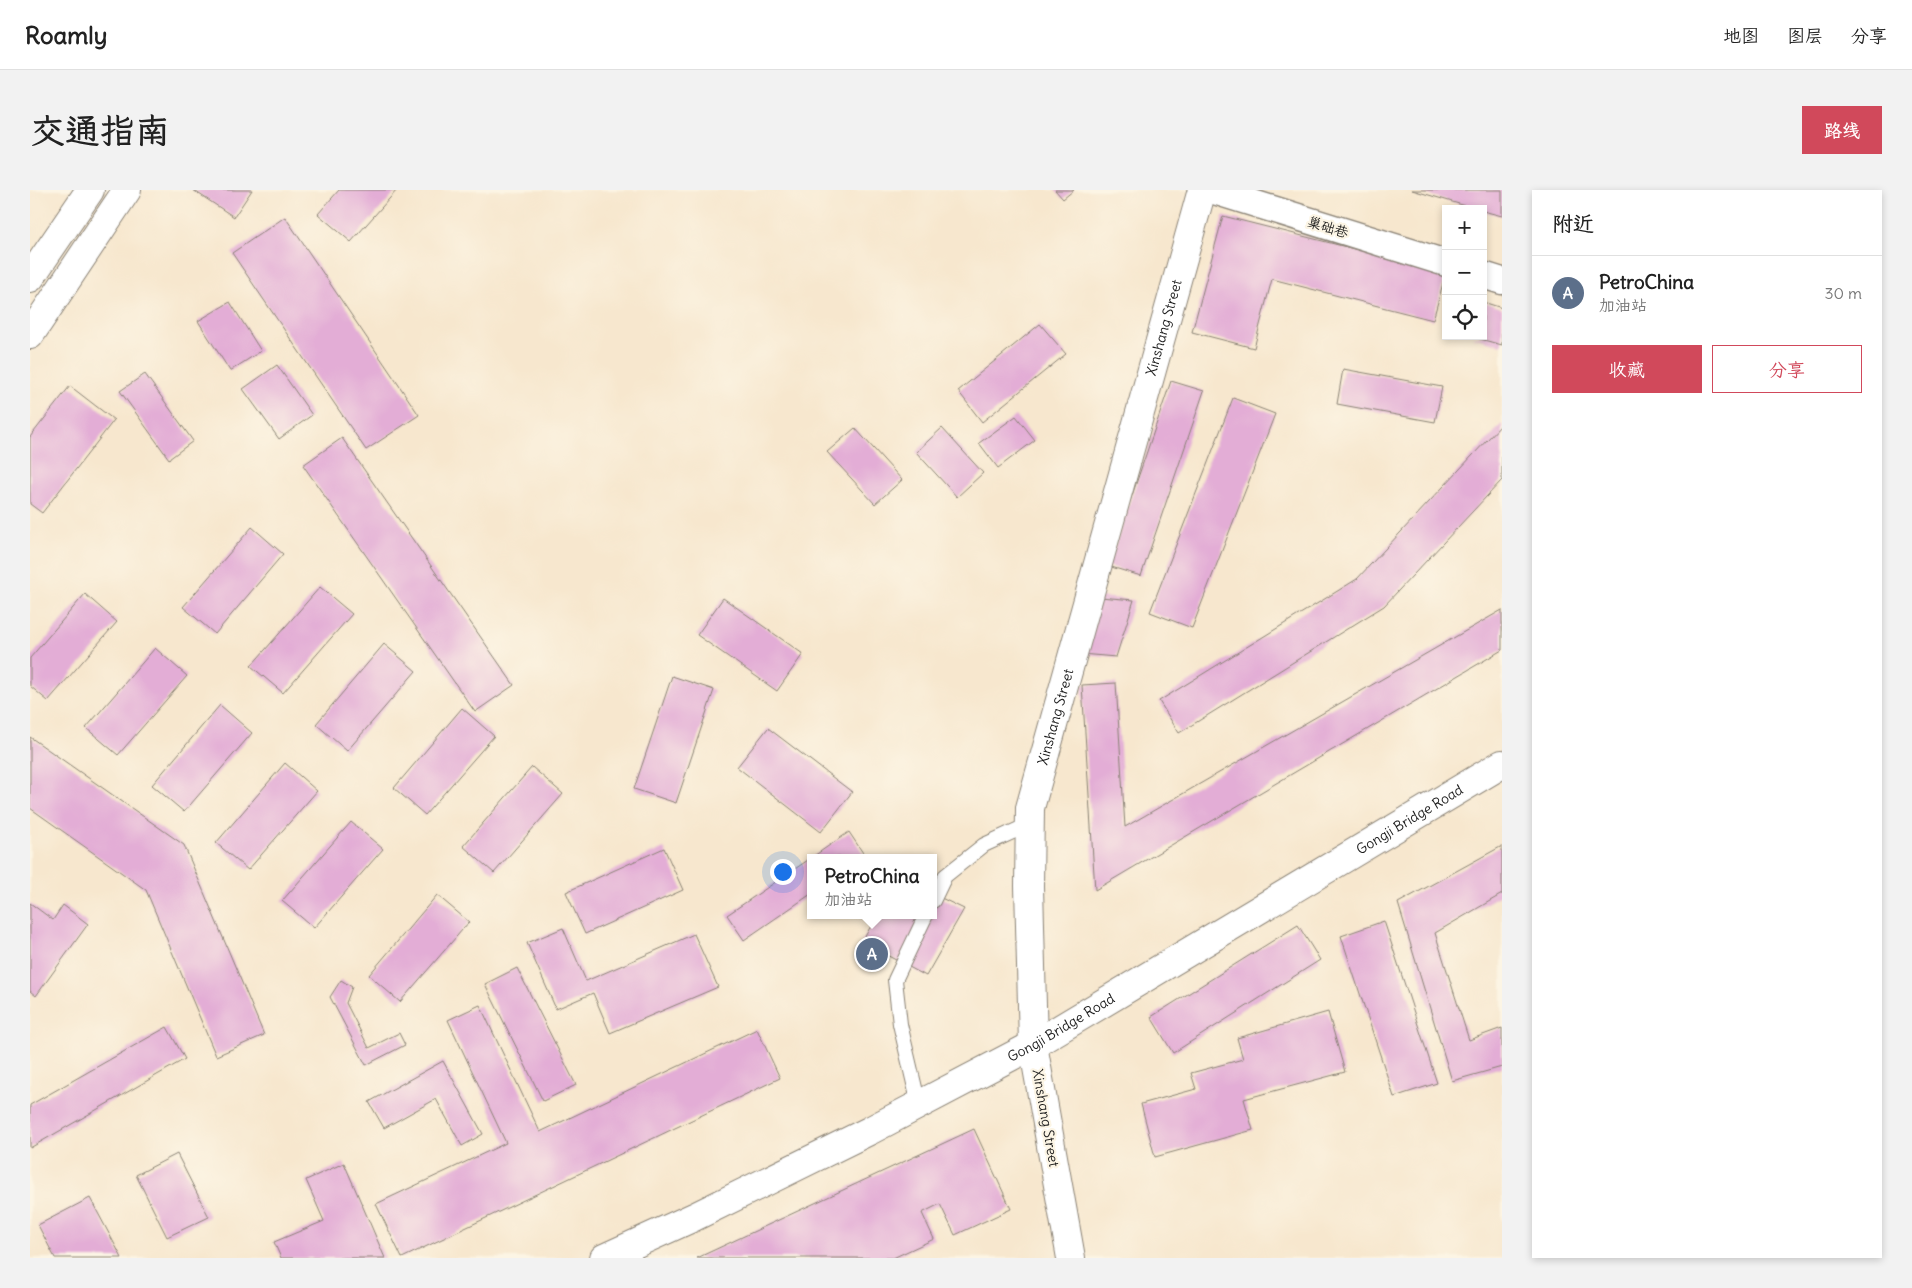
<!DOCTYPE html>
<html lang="zh">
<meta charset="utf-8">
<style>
body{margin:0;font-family:Delius,"LXGW WenKai TC",sans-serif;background:#f2f2f2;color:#222}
.controls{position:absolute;right:15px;top:15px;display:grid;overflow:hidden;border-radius:0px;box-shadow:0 2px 8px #0003}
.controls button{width:45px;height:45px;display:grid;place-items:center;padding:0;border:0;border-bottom:1px solid #e0e0e0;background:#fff;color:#222;font:25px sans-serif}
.you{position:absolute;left:752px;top:681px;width:18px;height:18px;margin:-12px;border:4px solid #fff;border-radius:50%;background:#1a73e8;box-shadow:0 0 0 8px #1a73e833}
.badge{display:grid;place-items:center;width:32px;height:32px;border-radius:50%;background:#d1495b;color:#fff;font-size:16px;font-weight:700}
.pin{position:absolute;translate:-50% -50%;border:2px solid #fff;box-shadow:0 1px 5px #0006}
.popup{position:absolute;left:777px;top:664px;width:130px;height:65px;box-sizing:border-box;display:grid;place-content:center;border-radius:0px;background:#fff;filter:drop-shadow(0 1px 4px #0005);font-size:16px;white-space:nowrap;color:#767676}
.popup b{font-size:19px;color:#222}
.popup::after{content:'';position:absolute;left:50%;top:100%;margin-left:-10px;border:10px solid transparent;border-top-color:#fff}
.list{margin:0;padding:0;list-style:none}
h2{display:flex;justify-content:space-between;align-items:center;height:65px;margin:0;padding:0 20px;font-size:21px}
h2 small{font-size:16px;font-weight:400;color:#767676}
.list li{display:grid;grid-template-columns:32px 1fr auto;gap:15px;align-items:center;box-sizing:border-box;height:75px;padding:0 20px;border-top:1px solid #e0e0e0}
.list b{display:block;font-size:19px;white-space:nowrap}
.list p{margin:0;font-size:16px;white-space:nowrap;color:#767676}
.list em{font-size:16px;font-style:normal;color:#767676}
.actions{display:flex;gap:10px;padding:15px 20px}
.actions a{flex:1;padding:11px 0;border:1px solid #d1495b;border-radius:0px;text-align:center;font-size:18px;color:#d1495b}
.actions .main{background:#d1495b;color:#fff}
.icon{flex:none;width:28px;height:28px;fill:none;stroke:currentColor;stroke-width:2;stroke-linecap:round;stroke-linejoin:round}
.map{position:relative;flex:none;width:1472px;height:1068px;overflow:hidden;border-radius:0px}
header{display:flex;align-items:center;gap:30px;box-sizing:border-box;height:70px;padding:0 25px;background:#fff;border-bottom:1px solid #e0e0e0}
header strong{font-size:24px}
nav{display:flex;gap:28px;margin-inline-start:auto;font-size:18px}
.intro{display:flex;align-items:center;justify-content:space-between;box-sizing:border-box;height:120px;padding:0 30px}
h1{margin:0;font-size:35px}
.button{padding:12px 22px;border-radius:0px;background:#d1495b;color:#fff;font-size:18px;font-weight:700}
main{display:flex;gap:30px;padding:0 30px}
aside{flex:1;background:#fff;border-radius:0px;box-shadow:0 2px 8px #0003}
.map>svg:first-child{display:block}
.building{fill:#e3add6}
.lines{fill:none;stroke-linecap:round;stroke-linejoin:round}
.lane-casing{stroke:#8a8275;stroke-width:16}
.street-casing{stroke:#8a8275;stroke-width:29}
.secondary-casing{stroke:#8a8275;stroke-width:30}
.lane{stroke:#fff;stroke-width:14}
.street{stroke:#fff;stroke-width:26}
.secondary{stroke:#fff;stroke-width:28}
.labels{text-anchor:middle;stroke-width:4.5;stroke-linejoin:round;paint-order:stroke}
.street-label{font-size:14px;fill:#1c1c1c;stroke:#fcf5e5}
</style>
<header>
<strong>Roamly</strong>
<nav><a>地图</a><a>图层</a><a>分享</a></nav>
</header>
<div class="intro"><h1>交通指南</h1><a class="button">路线</a></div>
<main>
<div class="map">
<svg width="1472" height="1068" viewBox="0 0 1472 1068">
<rect width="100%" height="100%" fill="#fcf5e5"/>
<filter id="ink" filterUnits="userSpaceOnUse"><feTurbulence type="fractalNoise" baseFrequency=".02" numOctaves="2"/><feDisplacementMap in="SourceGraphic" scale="10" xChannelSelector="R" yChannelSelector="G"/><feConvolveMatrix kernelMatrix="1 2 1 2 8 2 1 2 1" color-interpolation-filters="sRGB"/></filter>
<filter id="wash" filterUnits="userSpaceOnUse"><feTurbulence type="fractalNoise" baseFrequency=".0096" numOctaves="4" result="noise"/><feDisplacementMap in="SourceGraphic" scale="20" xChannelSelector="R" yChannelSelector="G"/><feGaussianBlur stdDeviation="1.12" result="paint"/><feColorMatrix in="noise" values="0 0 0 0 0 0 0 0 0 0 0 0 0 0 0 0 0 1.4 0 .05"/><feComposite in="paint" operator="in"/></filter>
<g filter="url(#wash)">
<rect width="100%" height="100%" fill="#f7e7ce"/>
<g id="blocks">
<g class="building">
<polygon points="163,0 222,0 204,27"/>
<polygon points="309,0 367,0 321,52 288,24"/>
<polygon points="1025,0 1044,0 1033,9"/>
<polygon points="1382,0 1472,0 1472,26 1453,21 1453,19 1446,19"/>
<polygon points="1193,26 1416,82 1403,130 1242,89 1224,158 1162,142"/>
<polygon points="255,27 389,225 336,260 202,63"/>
<polygon points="200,112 231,161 200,181 168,131"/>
<polygon points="1453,112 1472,118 1472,155 1443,147 1453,146"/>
<polygon points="1010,134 1036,164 952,232 928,201"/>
<polygon points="247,175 282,225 249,249 213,199"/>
<polygon points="1313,179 1412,197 1405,232 1307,214"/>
<polygon points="115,184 163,251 139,269 90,201"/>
<polygon points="1141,191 1174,201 1111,386 1078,376"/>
<polygon points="40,196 84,230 12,323 0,314 0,247"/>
<polygon points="1203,208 1245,224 1162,438 1120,422"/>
<polygon points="986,226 1005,250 968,278 949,253"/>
<polygon points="1472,234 1472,290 1354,416 1149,543 1129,511 1327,389"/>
<polygon points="825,238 872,290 845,314 797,262"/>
<polygon points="912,238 953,283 927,307 886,262"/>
<polygon points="312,248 484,495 445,522 273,275"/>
<polygon points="222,337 253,364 185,444 153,417"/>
<polygon points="290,397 322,424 253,503 221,476"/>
<polygon points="55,404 87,432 18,511 0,496 0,468"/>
<polygon points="1070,407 1104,410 1086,467 1051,464"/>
<polygon points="693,408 773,464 747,501 667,445"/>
<polygon points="1472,420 1472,460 1065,700 1052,495 1086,493 1095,637"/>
<polygon points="354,454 386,481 317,561 286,534"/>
<polygon points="125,458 157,486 88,565 56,538"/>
<polygon points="642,486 684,500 646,613 604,599"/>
<polygon points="190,515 222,543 154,622 122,595"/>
<polygon points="432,518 464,546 395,625 364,598"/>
<polygon points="738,538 822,602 791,642 707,577"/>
<polygon points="0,547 154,655 234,845 186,866 116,700 0,618"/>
<polygon points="255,573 287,601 218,680 186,653"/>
<polygon points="502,577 533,604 464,683 433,656"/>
<polygon points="321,632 353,659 284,738 252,711"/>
<polygon points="819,642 835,666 781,668"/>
<polygon points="1472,656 1472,704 1405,743 1439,850 1472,838 1472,877 1422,891 1368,713"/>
<polygon points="634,658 653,700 555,744 536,702"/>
<polygon points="781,668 781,704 714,750 697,725"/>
<polygon points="903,704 934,719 896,786 832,752 847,725 903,725"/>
<polygon points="407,705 439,732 370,812 339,785"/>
<polygon points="0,713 23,730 33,715 58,734 6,806 0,801"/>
<polygon points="1354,731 1407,893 1364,907 1311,746"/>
<polygon points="1268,735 1290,770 1143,863 1121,827"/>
<polygon points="533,738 556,791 664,744 688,797 580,843 563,803 526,819 497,753"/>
<polygon points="487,778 546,895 513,911 455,794"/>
<polygon points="311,790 322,797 316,813 339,858 369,843 375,855 336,875 300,807"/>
<polygon points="450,815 510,942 727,839 750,888 372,1068 346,1014 476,953 418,830"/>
<polygon points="1298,822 1315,882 1214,909 1223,940 1125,967 1111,914 1166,899 1161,883 1213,869 1207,848"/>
<polygon points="137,837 155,869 0,958 0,915"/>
<polygon points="413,871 453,944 432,956 406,909 354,938 339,912"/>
<polygon points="944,939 981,1019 925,1045 910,1014 892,1023 904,1049 863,1068 667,1068"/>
<polygon points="147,964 179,1027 137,1047 106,985"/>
<polygon points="314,973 355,1068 251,1068 244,1052 294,1031 276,990"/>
<polygon points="60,1008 92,1068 25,1068 8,1035"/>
</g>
</g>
</g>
<g filter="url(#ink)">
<use href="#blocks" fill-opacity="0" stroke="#8a8275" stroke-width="1"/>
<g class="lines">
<g class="lane-casing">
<g id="lane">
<polyline points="903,711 915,686 954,655 1000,634"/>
<polyline points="889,915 870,834 865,790 896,725"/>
</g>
</g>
<g class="street-casing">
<g id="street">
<polyline points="1181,0 1416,73"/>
<polyline points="1453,85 1472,91"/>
</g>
</g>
<g class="secondary-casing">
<g id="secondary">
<polyline points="0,88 60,0"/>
<polyline points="0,145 97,0"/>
<path id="s1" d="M574,1068L664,1027L839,941L1003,855L1472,574"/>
<path id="s2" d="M1041,1068L1003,855L999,696L1000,618L1172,0"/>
</g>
</g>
<use href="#lane" class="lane"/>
<use href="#street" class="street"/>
<use href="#secondary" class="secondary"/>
</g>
</g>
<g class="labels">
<g class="street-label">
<text transform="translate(1298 37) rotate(17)" y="5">巢础巷</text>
<text dy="5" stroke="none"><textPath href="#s2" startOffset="952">Xinshang Street</textPath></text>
<text dy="5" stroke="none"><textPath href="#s2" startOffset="548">Xinshang Street</textPath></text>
<text dy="5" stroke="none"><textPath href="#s1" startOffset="918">Gongji Bridge Road</textPath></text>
<text dy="5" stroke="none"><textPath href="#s1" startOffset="512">Gongji Bridge Road</textPath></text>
<text transform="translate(1016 928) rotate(80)" y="5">Xinshang Street</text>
</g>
</g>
</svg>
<div class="controls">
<button>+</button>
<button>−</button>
<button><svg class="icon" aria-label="locate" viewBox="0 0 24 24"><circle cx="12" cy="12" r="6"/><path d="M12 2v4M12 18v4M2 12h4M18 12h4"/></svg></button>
</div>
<div class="you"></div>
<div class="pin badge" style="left:842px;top:764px;background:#5c6f8a">A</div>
<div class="popup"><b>PetroChina</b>加油站</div>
</div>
<aside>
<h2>附近<small></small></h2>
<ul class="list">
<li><span class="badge" style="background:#5c6f8a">A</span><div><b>PetroChina</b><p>加油站</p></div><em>30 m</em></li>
</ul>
<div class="actions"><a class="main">收藏</a><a>分享</a></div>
</aside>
</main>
